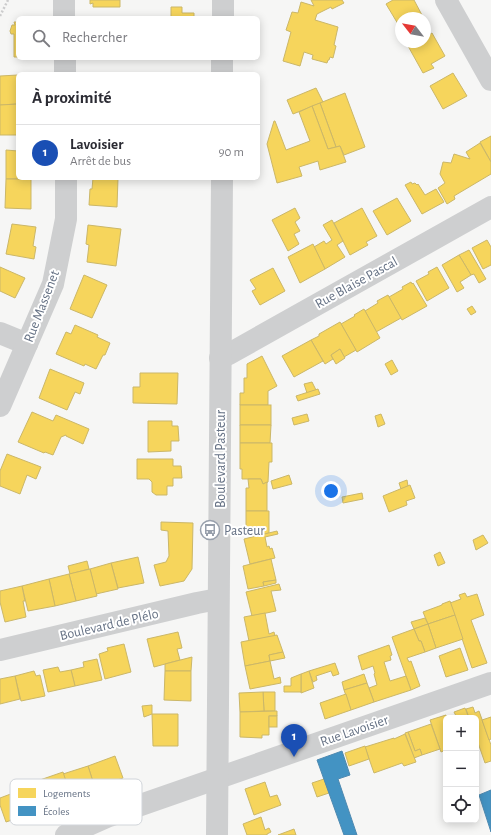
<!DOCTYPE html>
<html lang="fr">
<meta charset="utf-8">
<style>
body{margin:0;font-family:"Alegreya Sans",sans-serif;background:#f7f7f7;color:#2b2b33}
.controls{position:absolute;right:12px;bottom:12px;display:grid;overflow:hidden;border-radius:6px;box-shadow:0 2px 10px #0003}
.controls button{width:36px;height:36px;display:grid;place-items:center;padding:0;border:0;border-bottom:1px solid #e1e1e2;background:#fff;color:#2b2b33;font:20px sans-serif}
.compass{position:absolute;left:395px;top:12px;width:36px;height:36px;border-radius:50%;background:#fff;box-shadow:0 2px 10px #0003;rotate:301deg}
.you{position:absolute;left:331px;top:491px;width:14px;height:14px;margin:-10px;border:3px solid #fff;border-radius:50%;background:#1a73e8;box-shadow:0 0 0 6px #1a73e833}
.badge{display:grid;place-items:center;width:26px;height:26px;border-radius:50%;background:#ea580c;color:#fff;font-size:13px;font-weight:700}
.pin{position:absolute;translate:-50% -33px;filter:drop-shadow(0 1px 2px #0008)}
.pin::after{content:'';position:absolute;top:21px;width:14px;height:12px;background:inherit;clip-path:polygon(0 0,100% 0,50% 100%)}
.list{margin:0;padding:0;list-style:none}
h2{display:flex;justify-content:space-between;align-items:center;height:52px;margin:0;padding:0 16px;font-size:17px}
h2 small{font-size:13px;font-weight:400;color:#7c7c81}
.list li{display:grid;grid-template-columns:26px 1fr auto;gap:12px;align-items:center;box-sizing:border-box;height:56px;padding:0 16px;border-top:1px solid #e1e1e2}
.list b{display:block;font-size:15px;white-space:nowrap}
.list p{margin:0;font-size:13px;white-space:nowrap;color:#7c7c81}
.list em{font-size:13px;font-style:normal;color:#7c7c81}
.icon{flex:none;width:22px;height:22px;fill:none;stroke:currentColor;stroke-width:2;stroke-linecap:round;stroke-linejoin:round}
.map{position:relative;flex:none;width:491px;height:835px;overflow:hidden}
.search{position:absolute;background:#fff;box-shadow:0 2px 10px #0003;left:16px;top:16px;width:244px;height:44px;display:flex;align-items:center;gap:10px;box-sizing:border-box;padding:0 14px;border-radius:6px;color:#7c7c81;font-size:15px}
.panel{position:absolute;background:#fff;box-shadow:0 2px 10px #0003;left:16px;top:72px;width:244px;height:108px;border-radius:6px}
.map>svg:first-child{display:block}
.homes{fill:#f6d55c;stroke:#cbb768}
.schools{fill:#4393c3;stroke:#4e89b0}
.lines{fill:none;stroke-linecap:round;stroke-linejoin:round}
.path{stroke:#cccccd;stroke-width:2.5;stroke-dasharray:2 2;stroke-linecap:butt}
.minor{stroke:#cecfd0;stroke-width:22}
.labels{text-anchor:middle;stroke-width:4;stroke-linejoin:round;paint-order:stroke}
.street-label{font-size:14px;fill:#667285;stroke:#fff}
.poi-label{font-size:14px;fill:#667285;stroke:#fff;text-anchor:start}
.key{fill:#fff;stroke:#d1d5da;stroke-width:1}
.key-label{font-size:11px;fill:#667285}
</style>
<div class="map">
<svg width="491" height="835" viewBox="0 0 491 835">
<rect width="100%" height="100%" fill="#f6f6f5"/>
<g class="homes">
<polygon points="90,0 120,0 120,7 93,7 93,3 90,4"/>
<polygon points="311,0 342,0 344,3 332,9 331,7 317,14 315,20 338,27 334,45 336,46 333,58 330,57 329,60 328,60 327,63 312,59 313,55 304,52 300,66 283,61 291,32 286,30 292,12 298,13 301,2 314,6"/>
<polygon points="393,0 414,0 423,17 421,18 401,18 401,29 386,4"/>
<polygon points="171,7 182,7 182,13 194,13 194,18 171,18"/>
<polygon points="14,22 18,22 18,57 14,57 14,34 11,34 10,31 12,25 15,25"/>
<polygon points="432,33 445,56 431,64 434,68 423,73 408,46 415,42 425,42 425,37"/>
<polygon points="453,73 467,96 443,109 430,86"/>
<polygon points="18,75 18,104 0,105 0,76"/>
<polygon points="316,88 323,102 293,114 287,100"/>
<polygon points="345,93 365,147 344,155 340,146 336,147 320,103"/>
<polygon points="320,103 336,147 328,149 312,106"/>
<polygon points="18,104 18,135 0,135 0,105"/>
<polygon points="312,106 328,149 340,146 346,162 320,170 318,161 299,167 302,176 277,183 267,144 274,121 275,121 286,150 310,141 299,112"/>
<polygon points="491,136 491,162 480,142"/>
<polygon points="480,143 491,162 491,174 454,196 455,199 447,204 438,188 445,183 440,174 443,162 451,163 454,154 470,159 466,152"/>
<polygon points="6,150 18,151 18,178 31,178 31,179 6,179"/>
<polygon points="93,178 118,178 117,207 89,205 90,189 92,189"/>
<polygon points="6,179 31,179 31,209 5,208"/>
<polygon points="411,182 412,184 415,183 417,185 418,184 425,195 436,189 444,202 422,214 405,185"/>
<polygon points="397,198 411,221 387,235 373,211"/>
<polygon points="295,208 300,218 295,222 300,231 294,234 299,244 288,251 272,220"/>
<polygon points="362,208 377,236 366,242 368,245 350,255 334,223"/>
<polygon points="332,220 343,241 337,245 345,257 325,269 314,247 324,241 326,244 332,240 323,225"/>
<polygon points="12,224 36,227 33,246 36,247 34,259 6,254"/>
<polygon points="88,225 121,229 116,266 87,262 89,245 86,244"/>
<polygon points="487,240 491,247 491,265 483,269 472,248"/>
<polygon points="313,244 325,269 300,283 288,257"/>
<polygon points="469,250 486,279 479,283 474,274 471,275 459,255"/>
<polygon points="459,255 471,275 460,282 464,288 457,292 442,265"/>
<polygon points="0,267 25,278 15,298 0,291"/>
<polygon points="437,267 449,288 427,301 416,281 429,274 428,272"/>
<polygon points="273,268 285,291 260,305 252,291 256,289 250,280"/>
<polygon points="84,275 107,285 92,318 70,309"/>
<polygon points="411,282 412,284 413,283 427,306 402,320 389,297 403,289 402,287"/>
<polygon points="388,295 401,318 376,332 365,311 378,303 377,301"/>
<polygon points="472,306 476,312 471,315 467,309"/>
<polygon points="364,309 380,338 357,352 341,324 355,316 354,315"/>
<polygon points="340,322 356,350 344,357 340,349 331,355 333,359 325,364 311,340 319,336 319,334"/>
<polygon points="75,325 98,335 97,337 110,343 105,355 103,355 96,369 85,364 84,366 56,354 66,332 71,334"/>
<polygon points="311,340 323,361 294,377 282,356"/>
<polygon points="340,349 345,358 336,364 331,355"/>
<polygon points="262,356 277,386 268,391 268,405 240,405 240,393 244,393 244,378 247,378 247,364"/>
<polygon points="392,360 398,371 391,375 385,364"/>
<polygon points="50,369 84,383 80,394 75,392 67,410 39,398"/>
<polygon points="140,373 178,373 177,404 133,403 133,387 140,387"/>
<polygon points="312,382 316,390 307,393 304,384"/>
<polygon points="318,389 320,394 298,401 296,396"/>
<rect x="240" y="405" width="31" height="20"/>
<polygon points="32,412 53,421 56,415 89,429 83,444 66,436 66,435 61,437 53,455 45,452 44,453 18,442"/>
<polygon points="307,414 309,421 294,425 292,418"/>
<polygon points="381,414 385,424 378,427 375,416"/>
<polygon points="148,421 172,421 172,426 178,426 179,441 171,441 171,451 148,452"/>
<polygon points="240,425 271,425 270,443 240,443"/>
<polygon points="240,443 272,443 272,462 269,462 268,482 263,484 261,479 242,479 242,469 240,469"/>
<polygon points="7,454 41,467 36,479 27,475 20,494 0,486 0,471"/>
<polygon points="137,459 173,459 173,466 181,466 182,478 173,478 173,486 167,486 167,495 156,495 152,492 152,482 149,479 137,479"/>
<polygon points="289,475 292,484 273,489 271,481"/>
<polygon points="248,479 261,479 263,484 267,482 267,511 246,511 246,488 249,488"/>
<polygon points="407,480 408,486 401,489 399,483"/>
<polygon points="410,485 415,498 406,501 407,505 389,512 383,496"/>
<polygon points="362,493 363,499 343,503 342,497"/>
<polygon points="246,511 269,511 269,533 251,537 251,528 246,527"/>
<polygon points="161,522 193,523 192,569 184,581 160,586 154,565 166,562 169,556 168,531 161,530"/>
<polygon points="277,531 278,534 265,537 267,547 269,546 270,549 272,548 275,558 250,564 244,539"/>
<polygon points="483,535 488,543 476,550 473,540"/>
<polygon points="440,552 445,563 438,566 434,555"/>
<polygon points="138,557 144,583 118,588 111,563"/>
<polygon points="271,559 276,580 263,582 264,586 248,589 243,566"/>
<polygon points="87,561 89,569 70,574 68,566"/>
<polygon points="111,563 118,589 96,594 90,569"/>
<polygon points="90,569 97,596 76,601 69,574"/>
<polygon points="69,574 76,601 55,606 49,579"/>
<polygon points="49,579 55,606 28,611 22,586"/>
<polygon points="276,580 276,583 264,586 263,582"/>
<polygon points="279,584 281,590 271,591 276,611 252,616 246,592"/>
<polygon points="22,586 25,601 23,601 26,617 5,622 0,602 0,591"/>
<polygon points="465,593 467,597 477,594 484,615 471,620 487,663 472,668 450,603 461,599 459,595"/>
<polygon points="450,601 455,615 428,624 423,612 442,605 442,604"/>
<polygon points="265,613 269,634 274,632 275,636 249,641 244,617"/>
<polygon points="455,615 463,639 436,648 428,624"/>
<polygon points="425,618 428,624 414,629 411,622"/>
<polygon points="428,624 436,648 425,652 421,641 419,641 414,629"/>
<polygon points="414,629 419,641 421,641 425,652 407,658 409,662 411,661 420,686 411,690 392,637"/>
<polygon points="178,632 182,648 177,649 180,660 154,667 147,639"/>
<polygon points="277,635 283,652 269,655 270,661 245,666 241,642"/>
<polygon points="124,644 131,672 105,679 99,654 108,651 107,648"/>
<polygon points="389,645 392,655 390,656 391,660 384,662 390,681 406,676 411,690 374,702 369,688 377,685 374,674 375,673 373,666 362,670 358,656"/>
<polygon points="460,648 468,670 446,677 439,656"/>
<polygon points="283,652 285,658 270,661 269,655"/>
<polygon points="192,657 191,671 165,671 165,664"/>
<polygon points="97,659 102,680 75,686 71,670 84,667 83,662"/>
<polygon points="270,661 274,679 280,677 281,683 250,689 245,666"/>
<polygon points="335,663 339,674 333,676 331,671 316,676 317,680 313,682 309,671"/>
<polygon points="58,667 60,672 71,670 75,686 48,692 43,670"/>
<polygon points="34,671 36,676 40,675 45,696 21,701 15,676"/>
<polygon points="165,671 191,671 191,701 164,700"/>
<polygon points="309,671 314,688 301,693 301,674"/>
<polygon points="301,674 301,692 284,692 284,686 291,686 291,678"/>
<polygon points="364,674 367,683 344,690 342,682"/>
<polygon points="15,676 20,699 0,704 0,679"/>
<polygon points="367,683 374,702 351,710 344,690"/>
<polygon points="263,692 275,692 275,711 264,711"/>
<polygon points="263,692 264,711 240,712 239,693"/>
<polygon points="346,694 351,710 325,719 320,703"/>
<polygon points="152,705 152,714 144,717 142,706"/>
<polygon points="473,707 475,713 479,711 491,745 491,761 485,763 476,737 476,718 469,718 466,709"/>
<polygon points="465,708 469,718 457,718 454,712"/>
<polygon points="277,711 277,716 269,716 269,735 262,735 262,738 240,737 240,712"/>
<polygon points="152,714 178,714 178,746 153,746"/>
<polygon points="446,715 447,718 446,718 446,750 441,752 430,720"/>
<rect x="269" y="716" width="8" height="11"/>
<polygon points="491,717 491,739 489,740 482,720"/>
<polygon points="431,724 440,749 422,755 420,749 415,751 408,732"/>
<polygon points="408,732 415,751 420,749 422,755 414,758 405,733"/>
<polygon points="405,734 416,762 404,766 402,763 374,773 365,747 394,738 394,739"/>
<polygon points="365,746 369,759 349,766 345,753"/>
<polygon points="115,756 123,778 95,788 88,766"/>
<polygon points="88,766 95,788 71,796 63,774"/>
<polygon points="63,772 71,796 46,805 37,781"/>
<polygon points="324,779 329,793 317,797 312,783"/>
<polygon points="265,782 270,797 277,795 281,805 254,815 245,789"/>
<polygon points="24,789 33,813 6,822 0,805 0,798"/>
<polygon points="261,817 265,830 269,828 271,832 267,834 267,835 247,835 243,824"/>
<polygon points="294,829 296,835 278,835"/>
</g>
<g class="schools">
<polygon points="342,751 350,775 338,779 357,835 344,835 317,760"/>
<polygon points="491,790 491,832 479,795"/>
</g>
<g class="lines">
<polyline class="path" points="0,16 8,0"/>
<g class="minor">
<polyline points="64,0 64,18"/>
<polyline points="446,0 491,80"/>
<polyline points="223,18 223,0"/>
<polyline points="65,58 65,74"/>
<polyline points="222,74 222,58"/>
<polyline points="0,333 27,344"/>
<polyline points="220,358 229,354 491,207"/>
<polyline points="0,406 53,284 66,219 66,178"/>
<polyline points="0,650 197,603 218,599"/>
<polyline points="66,835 109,816 491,683"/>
<polyline points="217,835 222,178"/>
</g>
</g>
<defs>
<g id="bus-ring" transform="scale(1)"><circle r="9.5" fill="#fff" stroke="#98a0ac" stroke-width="1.5"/><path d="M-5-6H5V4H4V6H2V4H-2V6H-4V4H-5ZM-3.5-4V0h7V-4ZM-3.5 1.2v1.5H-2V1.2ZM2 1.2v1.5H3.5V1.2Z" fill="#98a0ac"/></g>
</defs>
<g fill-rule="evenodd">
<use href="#bus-ring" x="210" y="530"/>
</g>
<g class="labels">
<g class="street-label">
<text transform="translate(356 282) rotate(-29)" y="5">Rue Blaise Pascal</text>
<text transform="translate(41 306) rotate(-69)" y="5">Rue Massenet</text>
<text transform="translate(220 459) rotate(-90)" y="5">Boulevard Pasteur</text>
<text transform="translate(109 624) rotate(-13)" y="5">Boulevard de Plélo</text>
<text transform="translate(354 730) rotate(-19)" y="5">Rue Lavoisier</text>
</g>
<g class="poi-label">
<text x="224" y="535">Pasteur</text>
</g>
</g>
<rect x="10" y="779" width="132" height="46" rx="6" class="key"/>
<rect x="18" y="788" width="18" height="10" fill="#f6d55c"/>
<rect x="18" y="806" width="18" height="10" fill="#4393c3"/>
<g class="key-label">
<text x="43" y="797">Logements</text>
<text x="43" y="815">Écoles</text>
</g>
</svg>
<div class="controls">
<button>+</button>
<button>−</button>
<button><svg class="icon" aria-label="locate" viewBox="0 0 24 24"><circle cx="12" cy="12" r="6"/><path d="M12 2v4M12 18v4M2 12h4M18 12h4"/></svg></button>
</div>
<svg class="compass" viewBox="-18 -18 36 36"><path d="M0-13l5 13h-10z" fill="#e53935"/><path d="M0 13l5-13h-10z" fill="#7c7c81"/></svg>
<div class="you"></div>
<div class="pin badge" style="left:294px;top:757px;background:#1a4fb4">1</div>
<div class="search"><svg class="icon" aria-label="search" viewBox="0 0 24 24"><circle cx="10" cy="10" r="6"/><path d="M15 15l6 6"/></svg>Rechercher</div>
<section class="panel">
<h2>À proximité<small></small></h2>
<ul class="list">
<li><span class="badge" style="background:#1a4fb4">1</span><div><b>Lavoisier</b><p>Arrêt de bus</p></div><em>90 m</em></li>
</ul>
</section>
</div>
